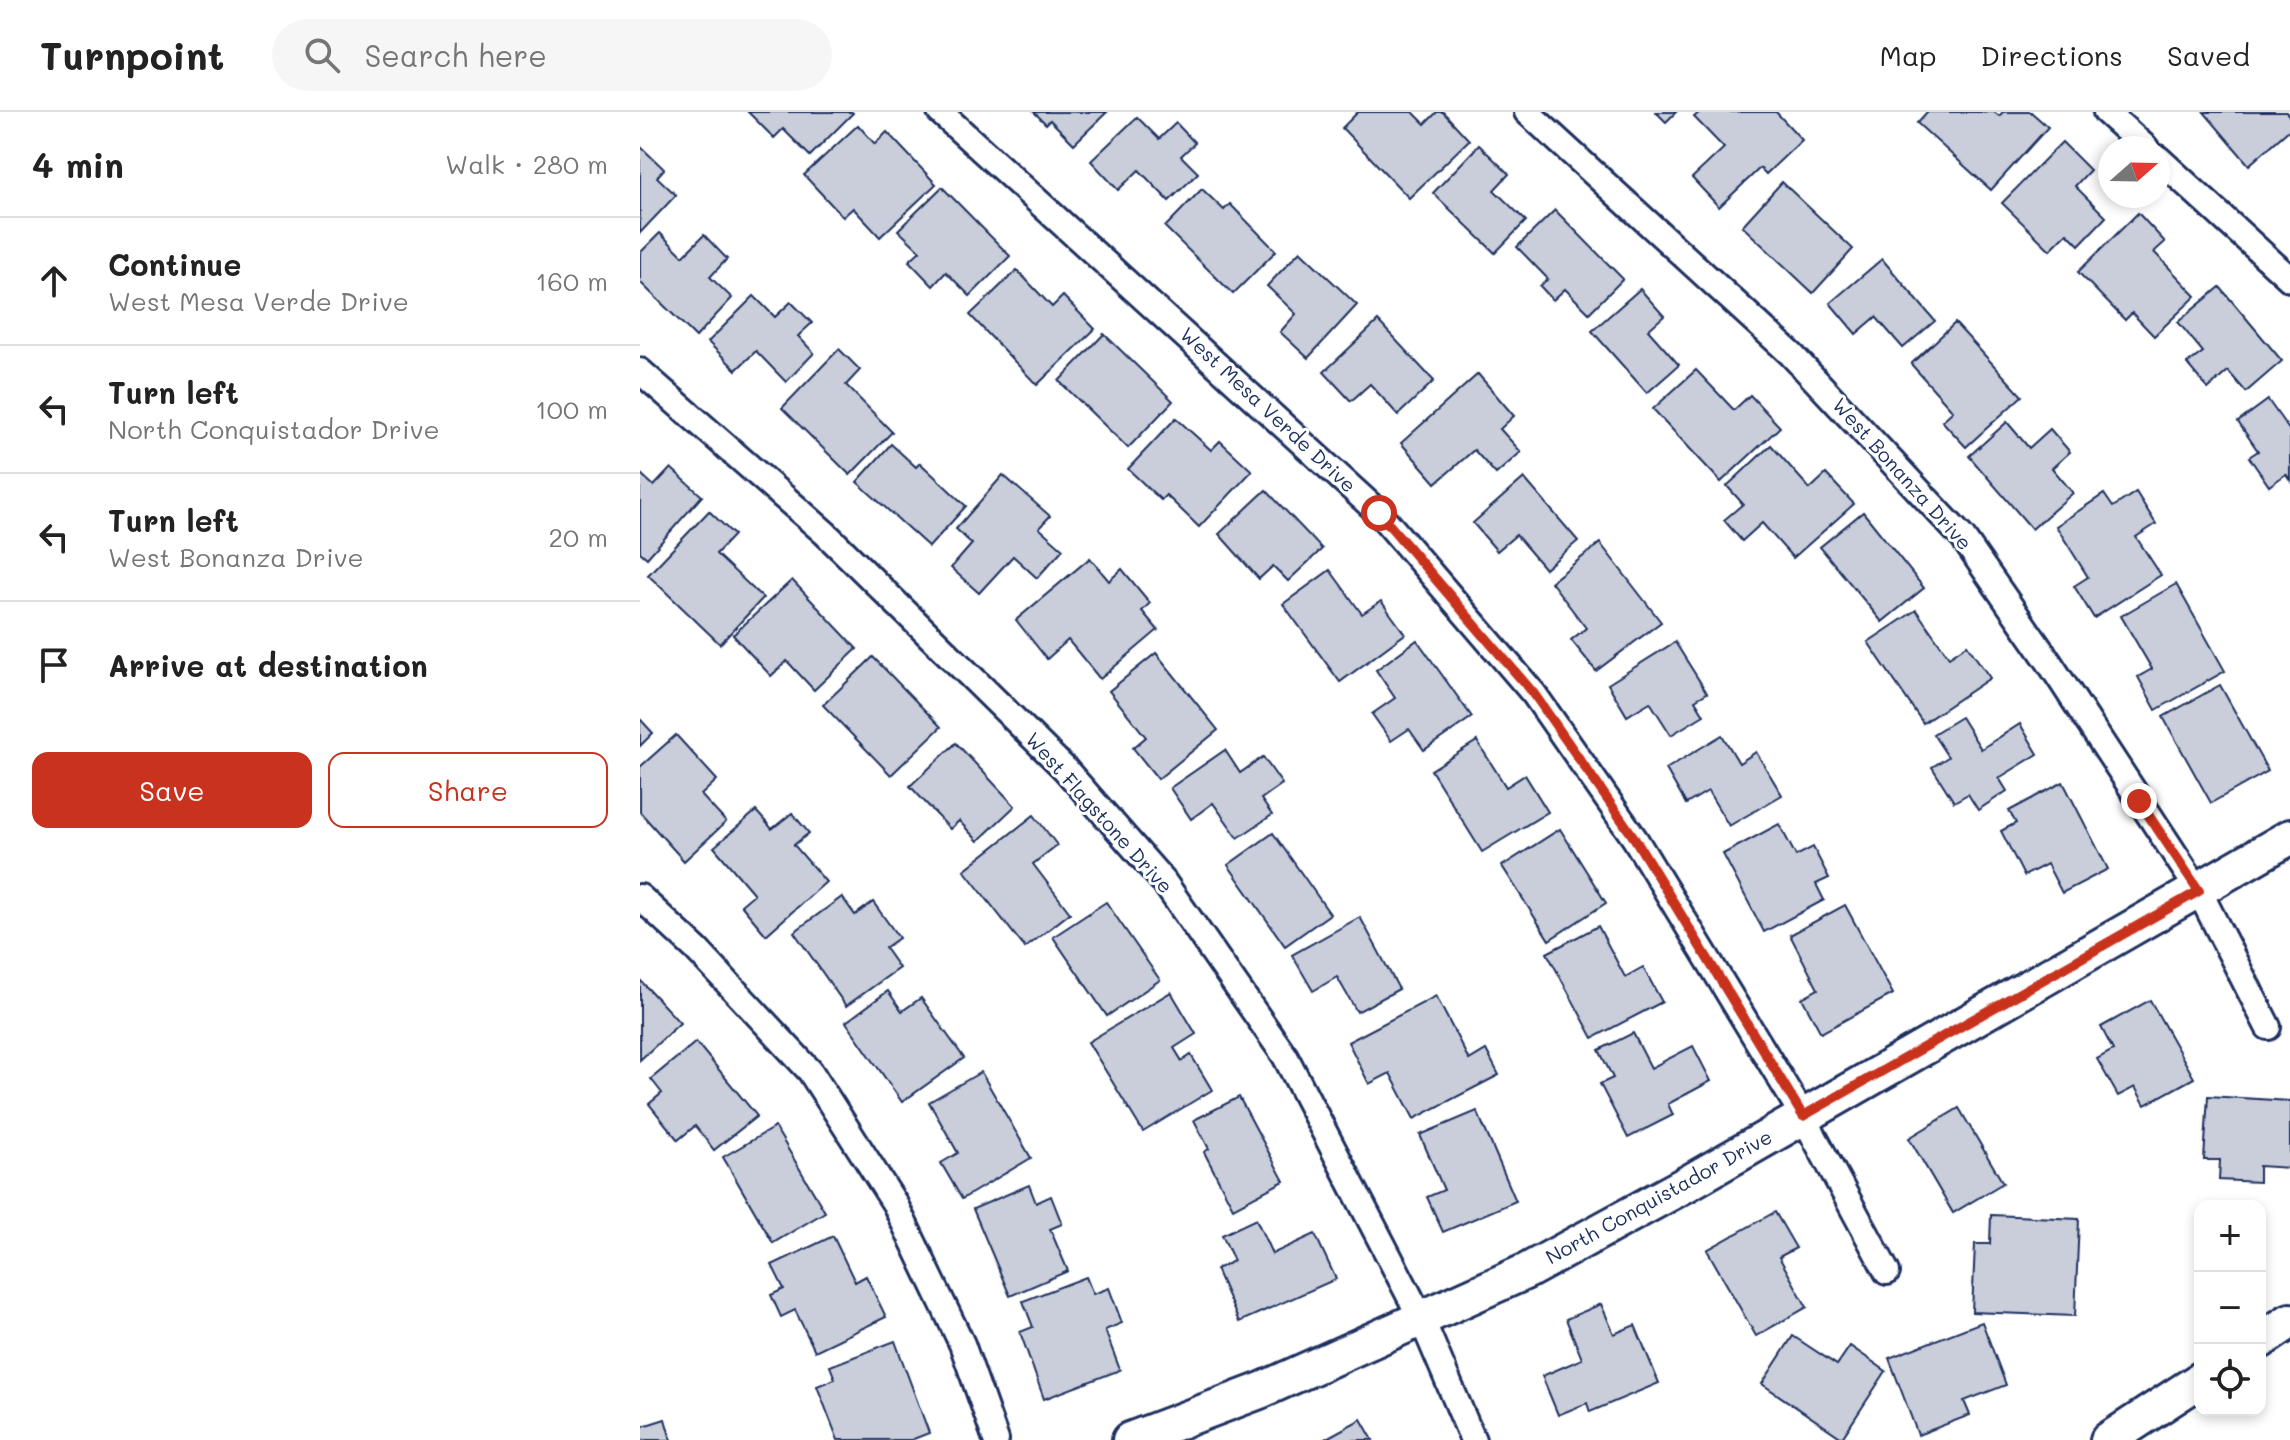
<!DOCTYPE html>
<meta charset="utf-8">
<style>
body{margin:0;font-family:Mali,sans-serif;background:#f6f6f6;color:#222}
.controls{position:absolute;right:24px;bottom:24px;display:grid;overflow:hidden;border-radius:16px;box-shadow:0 4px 12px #0003}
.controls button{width:72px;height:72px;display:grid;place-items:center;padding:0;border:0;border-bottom:2px solid #e0e0e0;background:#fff;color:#222;font:40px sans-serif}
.compass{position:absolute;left:1458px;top:24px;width:72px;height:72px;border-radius:50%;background:#fff;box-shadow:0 4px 12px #0003;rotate:70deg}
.stop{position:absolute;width:24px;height:24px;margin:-18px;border:6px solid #c8321e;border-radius:50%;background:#fff}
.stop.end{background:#c8321e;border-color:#fff;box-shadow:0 2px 8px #0008}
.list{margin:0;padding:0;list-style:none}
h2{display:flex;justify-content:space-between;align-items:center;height:104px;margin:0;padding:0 32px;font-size:34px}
h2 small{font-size:26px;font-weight:400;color:#767676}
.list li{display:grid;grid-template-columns:52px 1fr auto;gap:24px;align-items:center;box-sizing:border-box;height:128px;padding:0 32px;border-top:2px solid #e0e0e0}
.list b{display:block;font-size:30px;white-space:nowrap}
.list p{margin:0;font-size:26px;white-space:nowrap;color:#767676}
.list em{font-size:26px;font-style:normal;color:#767676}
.actions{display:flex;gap:16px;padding:24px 32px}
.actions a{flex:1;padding:18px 0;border:2px solid #c8321e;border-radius:16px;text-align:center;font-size:28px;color:#c8321e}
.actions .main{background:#c8321e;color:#fff}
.icon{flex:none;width:44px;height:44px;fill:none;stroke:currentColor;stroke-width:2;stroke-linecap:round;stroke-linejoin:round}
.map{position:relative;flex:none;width:1650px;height:1328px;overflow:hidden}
header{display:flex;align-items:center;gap:48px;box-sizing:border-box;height:112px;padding:0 40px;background:#fff;border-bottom:2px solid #e0e0e0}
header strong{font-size:38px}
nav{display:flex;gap:44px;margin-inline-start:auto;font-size:28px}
.search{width:560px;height:72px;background:#f6f6f6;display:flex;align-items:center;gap:20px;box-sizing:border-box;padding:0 28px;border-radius:44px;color:#767676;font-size:30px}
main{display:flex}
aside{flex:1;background:#fff}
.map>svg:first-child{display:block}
.building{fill:#caceda;stroke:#1b2f5e;stroke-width:2}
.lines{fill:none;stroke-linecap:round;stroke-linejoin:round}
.street-casing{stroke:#1b2f5e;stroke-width:30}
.secondary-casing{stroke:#1b2f5e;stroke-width:40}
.street{stroke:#fff;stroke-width:24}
.secondary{stroke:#fff;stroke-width:34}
.route{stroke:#c8321e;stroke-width:10}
.labels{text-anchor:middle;stroke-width:6;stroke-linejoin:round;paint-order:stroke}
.street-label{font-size:20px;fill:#1b2f5e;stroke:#fff}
</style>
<header>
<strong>Turnpoint</strong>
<div class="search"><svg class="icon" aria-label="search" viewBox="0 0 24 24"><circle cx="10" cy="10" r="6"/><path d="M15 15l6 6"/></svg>Search here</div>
<nav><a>Map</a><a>Directions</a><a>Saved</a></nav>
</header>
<main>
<aside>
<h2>4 min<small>Walk · 280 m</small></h2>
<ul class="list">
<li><svg class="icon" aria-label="ahead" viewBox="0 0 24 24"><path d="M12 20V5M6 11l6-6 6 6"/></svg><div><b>Continue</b><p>West Mesa Verde Drive</p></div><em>160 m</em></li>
<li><svg class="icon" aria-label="left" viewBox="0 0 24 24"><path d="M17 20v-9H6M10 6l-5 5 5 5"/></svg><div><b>Turn left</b><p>North Conquistador Drive</p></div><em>100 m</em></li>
<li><svg class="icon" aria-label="left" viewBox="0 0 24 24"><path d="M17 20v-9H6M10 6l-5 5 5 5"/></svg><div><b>Turn left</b><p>West Bonanza Drive</p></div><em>20 m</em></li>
<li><svg class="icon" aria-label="arrive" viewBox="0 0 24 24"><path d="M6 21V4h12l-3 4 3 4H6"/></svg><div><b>Arrive at destination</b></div></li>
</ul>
<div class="actions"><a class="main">Save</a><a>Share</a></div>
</aside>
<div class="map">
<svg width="1650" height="1328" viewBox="0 0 1650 1328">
<rect width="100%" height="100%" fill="#fff"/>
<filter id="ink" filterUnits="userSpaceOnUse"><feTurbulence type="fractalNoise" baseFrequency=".0125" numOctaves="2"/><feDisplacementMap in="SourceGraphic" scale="16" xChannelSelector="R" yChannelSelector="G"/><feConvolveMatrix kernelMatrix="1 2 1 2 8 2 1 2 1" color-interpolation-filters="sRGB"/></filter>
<g filter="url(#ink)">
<g class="building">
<polygon points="108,0 212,0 213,1 170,44 143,17 134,26"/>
<polygon points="394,0 467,0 434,32 410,8 406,12"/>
<polygon points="718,0 773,0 785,12 797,0 803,0 829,28 769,86 702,16"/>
<polygon points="1016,0 1036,0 1026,10"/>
<polygon points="1060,0 1136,0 1162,28 1126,62 1120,56 1079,95 1052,66 1084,36 1054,5"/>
<polygon points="1287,0 1354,0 1359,4 1363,0 1391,0 1408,15 1351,78 1277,11"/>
<polygon points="1564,0 1646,0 1650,5 1650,17 1609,53"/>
<polygon points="497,5 519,27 536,11 555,31 541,44 558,61 529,89 499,58 478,78 451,49"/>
<polygon points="218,13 235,32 247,20 296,72 240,125 213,96 203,105 164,63"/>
<polygon points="1422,30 1450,58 1435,74 1466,105 1439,133 1427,121 1410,138 1362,91"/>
<polygon points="839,33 869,62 854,78 886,109 855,141 793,81"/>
<polygon points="0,34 24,57 17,65 36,83 0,121"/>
<polygon points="1142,70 1213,137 1173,181 1102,114"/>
<polygon points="302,75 370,144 330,184 306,160 293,174 269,149 280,139 258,118"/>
<polygon points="562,77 584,98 590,92 636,139 593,182 525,115"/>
<polygon points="915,98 983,167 949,201 925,177 913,188 900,174 908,167 877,135"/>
<polygon points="1498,101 1525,130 1514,140 1556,184 1514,224 1492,201 1485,208 1438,160"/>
<polygon points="20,121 43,144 64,123 87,147 70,165 92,186 56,225 0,170 0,141"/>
<polygon points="660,139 717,193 668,246 640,220 656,202 627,174"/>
<polygon points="1242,147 1295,209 1263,236 1236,205 1216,222 1190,191"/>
<polygon points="377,158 412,195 423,184 455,217 397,273 330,203"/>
<polygon points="1580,175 1642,249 1606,280 1588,259 1568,277 1547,252 1563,240 1538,210"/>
<polygon points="1000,177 1024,204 1008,218 1039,253 1007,281 952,219"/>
<polygon points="114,184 135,205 151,190 172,211 158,224 174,241 146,270 116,239 96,258 68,230"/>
<polygon points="738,209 794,269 758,303 730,272 711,289 684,260"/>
<polygon points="1315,211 1382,284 1326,335 1302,309 1313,299 1271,252"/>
<polygon points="464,222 533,289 488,336 419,269"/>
<polygon points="199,237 220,258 206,273 252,320 210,363 142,296"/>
<polygon points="1056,258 1094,298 1110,283 1140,315 1081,370 1013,297"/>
<polygon points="838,262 874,304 860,317 881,340 856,362 834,338 796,371 761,331"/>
<polygon points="1628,288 1650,319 1650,368 1646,362 1629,374 1609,345 1618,339 1598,310"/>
<polygon points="536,306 571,338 580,329 612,359 559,415 526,383 521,388 488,357"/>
<polygon points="1367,310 1389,336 1410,317 1430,340 1412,356 1433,381 1392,417 1329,344"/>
<polygon points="251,332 276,355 280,351 326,394 289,435 217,370"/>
<polygon points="1131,333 1170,377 1186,362 1214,392 1153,446 1122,411 1102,429 1084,408 1103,392 1087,374"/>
<polygon points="31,356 62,384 7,446 0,440 0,361 14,374"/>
<polygon points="363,363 410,404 399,416 423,437 397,466 373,444 339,481 311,456 332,432 316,417"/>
<polygon points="884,366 938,429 905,457 876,423 857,439 833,411"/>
<polygon points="626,378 682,437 648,469 633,454 619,467 579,422"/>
<polygon points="1496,380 1516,412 1496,425 1521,463 1454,506 1434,474 1448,465 1416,414 1464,382 1473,395"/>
<polygon points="69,399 94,423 76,442 123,486 80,532 8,463"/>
<polygon points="1223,400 1284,476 1242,510 1180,435"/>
<polygon points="960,431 1021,510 956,559 931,528 946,516 911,470"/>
<polygon points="450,446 469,469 482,457 510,491 502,499 518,518 460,567 428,528 407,547 376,508"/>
<polygon points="690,458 722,502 741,489 765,522 700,570 643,492"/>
<polygon points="152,468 217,537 174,578 147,549 131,564 93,523"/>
<polygon points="1536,472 1585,559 1516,598 1498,565 1512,557 1481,504"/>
<polygon points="1276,498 1309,545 1327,533 1350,566 1283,611 1228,530"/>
<polygon points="777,528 832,605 784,638 769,617 751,629 732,602 755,586 736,558"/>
<polygon points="1035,530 1067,581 1055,588 1064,603 1031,623 1010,590 987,604 968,572"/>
<polygon points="516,541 578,618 518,667 493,636 506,625 469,579"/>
<polygon points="233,545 301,615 251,663 183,593"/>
<polygon points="1580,573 1628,659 1571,691 1523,605"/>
<polygon points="1321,605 1341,637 1380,612 1398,642 1359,666 1367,679 1338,698 1328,682 1314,690 1292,655 1308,645 1293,622"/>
<polygon points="0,607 13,621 0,634"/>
<polygon points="36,623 77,668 61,683 86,710 44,749 0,700 0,655"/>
<polygon points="1082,623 1099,651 1116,640 1142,683 1089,714 1068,679 1046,692 1026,657"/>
<polygon points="837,629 866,675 885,663 908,700 842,740 791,658"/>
<polygon points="316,631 375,694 338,729 319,709 310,717 270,674"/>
<polygon points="585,638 600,661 623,645 642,672 621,687 632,703 598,726 573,691 551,707 530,676"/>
<polygon points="1423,670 1468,757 1422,781 1407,752 1384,764 1361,719 1376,711 1369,699"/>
<polygon points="116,699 132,717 152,701 169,721 154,733 186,770 126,823 101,793 114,782 74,735"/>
<polygon points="394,703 417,733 393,752 430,801 385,836 324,758"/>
<polygon points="1139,712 1156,744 1173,735 1189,766 1176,772 1184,788 1124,820 1083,742"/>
<polygon points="920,717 966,791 909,828 862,754"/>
<polygon points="633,721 690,802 645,834 588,753"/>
<polygon points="202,785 215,803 233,790 259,826 245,836 259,856 206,894 154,820"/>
<polygon points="466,790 520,868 467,904 413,825"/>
<polygon points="1205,793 1253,882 1181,921 1162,886 1178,877 1150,823"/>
<polygon points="720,805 759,877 717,900 697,865 673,879 652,843"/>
<polygon points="958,814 985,865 1003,855 1022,890 953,926 907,841"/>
<polygon points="0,868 40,911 0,948"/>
<polygon points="248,879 262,899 281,886 324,946 262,990 206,910"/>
<polygon points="531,880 556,922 534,936 542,949 551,943 572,978 503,1020 448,930"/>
<polygon points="796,884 829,948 846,938 859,963 774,1007 750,961 729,972 708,930"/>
<polygon points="1510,888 1554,966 1505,993 1495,975 1478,984 1457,947 1473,938 1461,915"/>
<polygon points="993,921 1011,956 1053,934 1071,969 1028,992 1033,1003 988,1026 960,972 973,966 959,938"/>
<polygon points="56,930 117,1004 74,1038 55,1014 38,1028 9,992 22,981 11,967"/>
<polygon points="341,960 391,1046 322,1087 301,1051 318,1041 289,990"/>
<polygon points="1568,984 1650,989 1650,1056 1619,1054 1619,1070 1579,1068 1580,1048 1564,1048"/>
<polygon points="599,985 644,1069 593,1096 564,1040 569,1037 554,1008"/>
<polygon points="1319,996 1363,1071 1313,1101 1269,1026"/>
<polygon points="837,999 876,1089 803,1120 787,1085 804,1078 780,1023"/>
<polygon points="135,1015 185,1100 133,1131 83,1045"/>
<polygon points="389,1073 396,1091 411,1084 422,1112 410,1117 428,1159 370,1184 333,1097"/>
<polygon points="1135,1100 1156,1136 1139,1145 1167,1195 1116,1224 1067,1138"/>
<polygon points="1351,1103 1439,1107 1435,1204 1332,1200 1335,1132 1350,1132"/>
<polygon points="616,1107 632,1142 675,1122 696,1167 599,1210 576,1157 594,1149 582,1123"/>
<polygon points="193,1124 215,1170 226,1164 246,1205 175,1239 155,1198 141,1205 131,1183 144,1177 132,1153"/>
<polygon points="446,1165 453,1182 469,1176 482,1211 465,1218 480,1258 404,1287 380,1220 393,1215 383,1189"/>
<polygon points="961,1192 974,1222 995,1213 1019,1271 950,1300 947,1291 918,1303 902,1264 942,1247 926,1207"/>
<polygon points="1342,1210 1366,1273 1324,1289 1330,1303 1278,1323 1249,1246"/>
<polygon points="1153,1224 1197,1253 1210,1234 1246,1259 1202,1326 1122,1272"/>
<polygon points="255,1229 289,1321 271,1328 198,1328 177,1274 195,1267 190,1254"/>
<polygon points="25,1307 31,1328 0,1328 0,1315"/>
<polygon points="721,1307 733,1328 683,1328"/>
</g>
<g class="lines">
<g class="street-casing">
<g id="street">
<polyline points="300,0 739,401 894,582 995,727 1163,1004 1247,1160"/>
<polyline points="887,0 1151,242 1323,426 1409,550 1559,779 1628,915"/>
<polyline points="1466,0 1506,36"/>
<polyline points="1518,46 1650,167"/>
<polyline points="0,259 185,421 425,657 524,770 645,944 782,1208 833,1328"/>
<polyline points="0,785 57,838 170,959 255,1092 322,1232 356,1328"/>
</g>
</g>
<g class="secondary-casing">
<g id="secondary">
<polyline points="1620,1229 1650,1209"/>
<polyline points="490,1328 622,1278 887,1159 1050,1070 1650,725"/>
<polyline points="1468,1328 1560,1268"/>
</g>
</g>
<use href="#street" class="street"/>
<use href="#secondary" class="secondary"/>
</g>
</g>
<g class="lines" filter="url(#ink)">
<polyline class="route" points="739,401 894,582 995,727 1163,1004 1559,779 1499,689"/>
</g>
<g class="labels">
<g class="street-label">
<text transform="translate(628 298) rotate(43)" y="7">West Mesa Verde Drive</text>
<text transform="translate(1262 362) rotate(48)" y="7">West Bonanza Drive</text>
<text transform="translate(459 701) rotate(48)" y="7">West Flagstone Drive</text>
<text transform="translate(1019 1085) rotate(-29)" y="7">North Conquistador Drive</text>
</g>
</g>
</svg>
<div class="controls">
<button>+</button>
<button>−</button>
<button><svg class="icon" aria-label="locate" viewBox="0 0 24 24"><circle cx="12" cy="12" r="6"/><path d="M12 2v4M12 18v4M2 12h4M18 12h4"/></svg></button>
</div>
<svg class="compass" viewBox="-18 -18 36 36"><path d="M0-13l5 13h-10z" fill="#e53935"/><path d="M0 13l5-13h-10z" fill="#767676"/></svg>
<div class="stop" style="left:739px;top:401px"></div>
<div class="stop end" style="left:1499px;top:689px"></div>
</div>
</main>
